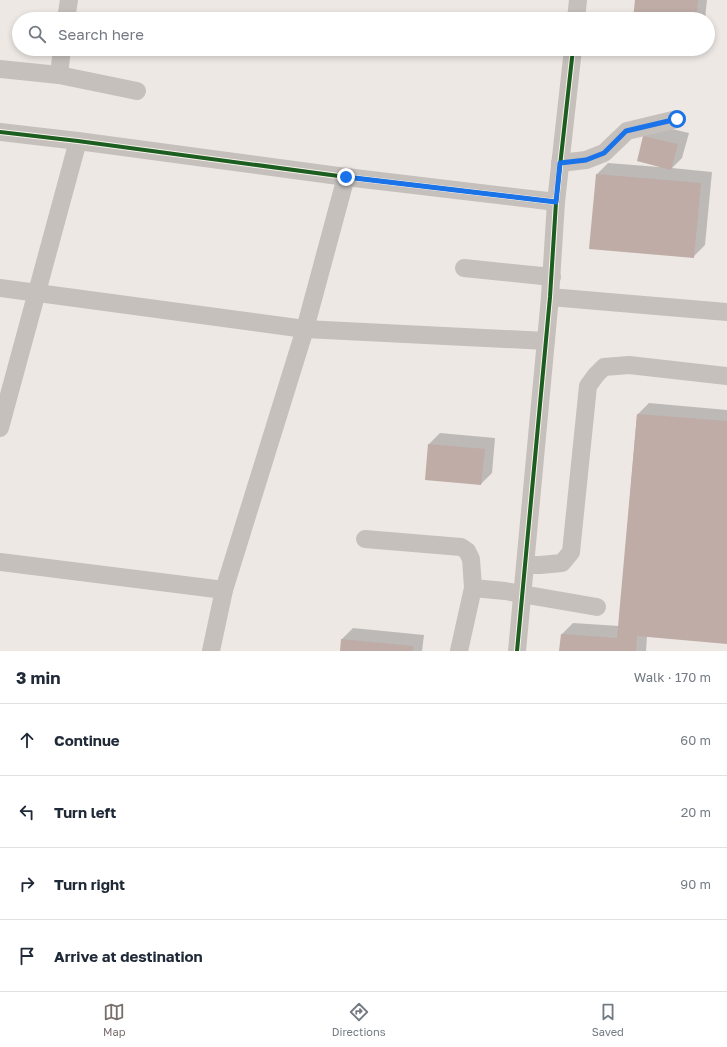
<!DOCTYPE html>
<meta charset="utf-8">
<style>
body{margin:0;font-family:"Golos Text",sans-serif;background:#f6f6f7;color:#1f2937}
.stop{position:absolute;width:12px;height:12px;margin:-9px;border:3px solid #1a73e8;border-radius:50%;background:#fff}
.stop.end{background:#1a73e8;border-color:#fff;box-shadow:0 1px 4px #0008}
.list{margin:0;padding:0;list-style:none}
h2{display:flex;justify-content:space-between;align-items:center;height:52px;margin:0;padding:0 16px;font-size:17px}
h2 small{font-size:13px;font-weight:400;color:#747a83}
.list li{display:grid;grid-template-columns:26px 1fr auto;gap:12px;align-items:center;box-sizing:border-box;height:72px;padding:0 16px;border-top:1px solid #e0e1e3}
.list b{display:block;font-size:15px;white-space:nowrap}
.list em{font-size:13px;font-style:normal;color:#747a83}
.icon{flex:none;width:22px;height:22px;fill:none;stroke:currentColor;stroke-width:2;stroke-linecap:round;stroke-linejoin:round}
.map{position:relative;flex:none;width:727px;height:651px;overflow:hidden}
.search{position:absolute;background:#fff;box-shadow:0 2px 6px #0003;left:12px;right:12px;top:12px;height:44px;display:flex;align-items:center;gap:10px;box-sizing:border-box;padding:0 14px;border-radius:22px;color:#747a83;font-size:15px}
.sheet{height:340px;background:#fff}
nav{display:flex;justify-content:space-around;align-items:center;box-sizing:border-box;height:56px;border-top:1px solid #e0e1e3;background:#fff;font-size:11px;color:#747a83}
nav a{display:grid;justify-items:center;gap:2px}
nav .on{color:#776f6c}
.map>svg:first-child{display:block}
.shadow{fill:#0003}
.building{fill:#bfaca7}
.lines{fill:none;stroke-linecap:round;stroke-linejoin:round}
.minor{stroke:#c6c0bc;stroke-width:18}
.cycleway-casing{stroke:#f9f2ec;stroke-width:6}
.cycleway{stroke:#1b5e20;stroke-width:4}
.route{stroke:#1a73e8;stroke-width:5}
</style>
<div class="map">
<svg width="727" height="651" viewBox="0 0 727 651">
<rect width="100%" height="100%" fill="#ede8e4"/>
<g class="shadow">
<polygon points="636,0 707,0 705,19 634,19"/>
<polygon points="655,125 689,133 682,158 672,168 712,172 705,245 693,257 590,248 597,174 608,163 659,167 659,166 638,161 644,136"/>
<polygon points="649,403 727,410 727,643 647,636 646,651 560,651 562,634 573,623 619,626 637,415"/>
<polygon points="440,433 495,438 492,473 481,484 429,444"/>
<polygon points="353,628 424,635 422,651 341,651 342,639"/>
</g>
<g class="building">
<polygon points="635,0 698,0 696,19 633,19"/>
<polygon points="643,136 678,144 671,170 637,161"/>
<polygon points="596,174 701,183 694,258 589,249"/>
<polygon points="637,414 727,421 727,644 637,636 636,651 559,651 561,634 617,638"/>
<polygon points="428,444 485,449 481,485 425,480"/>
<polygon points="341,639 413,646 413,651 340,651"/>
</g>
<g class="lines">
<g class="minor">
<polyline points="66,19 69,0"/>
<polyline points="576,19 578,0"/>
<polyline points="0,69 59,75 137,91"/>
<polyline points="59,75 62,49"/>
<polyline points="0,132 78,141 346,177 556,202"/>
<polyline points="560,163 586,160 604,153 627,131 677,119"/>
<polyline points="464,268 552,277"/>
<polyline points="0,288 305,329 546,341"/>
<polyline points="550,297 727,312"/>
<polyline points="0,428 78,141"/>
<polyline points="365,539 461,547 467,551 471,559 473,588 459,651"/>
<polyline points="0,562 224,590"/>
<polyline points="525,565 540,565 562,563 571,552 588,386 596,375 604,367 629,365 727,376"/>
<polyline points="473,588 505,591 597,607"/>
<polyline points="211,651 224,590 305,329 346,177"/>
<polyline points="517,651 550,297 556,202 573,49"/>
</g>
<g class="cycleway-casing">
<g id="cycleway">
<polyline points="0,132 78,141 346,177 556,202"/>
<polyline points="517,651 550,297 556,202 573,49"/>
</g>
</g>
<use href="#cycleway" class="cycleway"/>
</g>
<g class="lines">
<polyline class="route" points="346,177 556,202 560,163 586,160 604,153 626,131 677,119"/>
</g>
</svg>
<div class="stop" style="left:677px;top:119px"></div>
<div class="stop end" style="left:346px;top:177px"></div>
<div class="search"><svg class="icon" aria-label="search" viewBox="0 0 24 24"><circle cx="10" cy="10" r="6"/><path d="M15 15l6 6"/></svg>Search here</div>
</div>
<section class="sheet">
<h2>3 min<small>Walk · 170 m</small></h2>
<ul class="list">
<li><svg class="icon" aria-label="ahead" viewBox="0 0 24 24"><path d="M12 20V5M6 11l6-6 6 6"/></svg><div><b>Continue</b></div><em>60 m</em></li>
<li><svg class="icon" aria-label="left" viewBox="0 0 24 24"><path d="M17 20v-9H6M10 6l-5 5 5 5"/></svg><div><b>Turn left</b></div><em>20 m</em></li>
<li><svg class="icon" aria-label="right" viewBox="0 0 24 24"><path d="M7 20v-9h11M14 6l5 5-5 5"/></svg><div><b>Turn right</b></div><em>90 m</em></li>
<li><svg class="icon" aria-label="arrive" viewBox="0 0 24 24"><path d="M6 21V4h12l-3 4 3 4H6"/></svg><div><b>Arrive at destination</b></div></li>
</ul>
</section>
<nav>
<a class="on"><svg class="icon" aria-label="map" viewBox="0 0 24 24"><path d="M3 6l6-2 6 2 6-2v14l-6 2-6-2-6 2zM9 4v14M15 6v14"/></svg>Map</a>
<a><svg class="icon" aria-label="directions" viewBox="0 0 24 24"><path d="M12 3l9 9-9 9-9-9zM9 14v-3h6M13 9l2 2-2 2"/></svg>Directions</a>
<a><svg class="icon" aria-label="saved" viewBox="0 0 24 24"><path d="M7 4h10v16l-5-4-5 4z"/></svg>Saved</a>
</nav>
